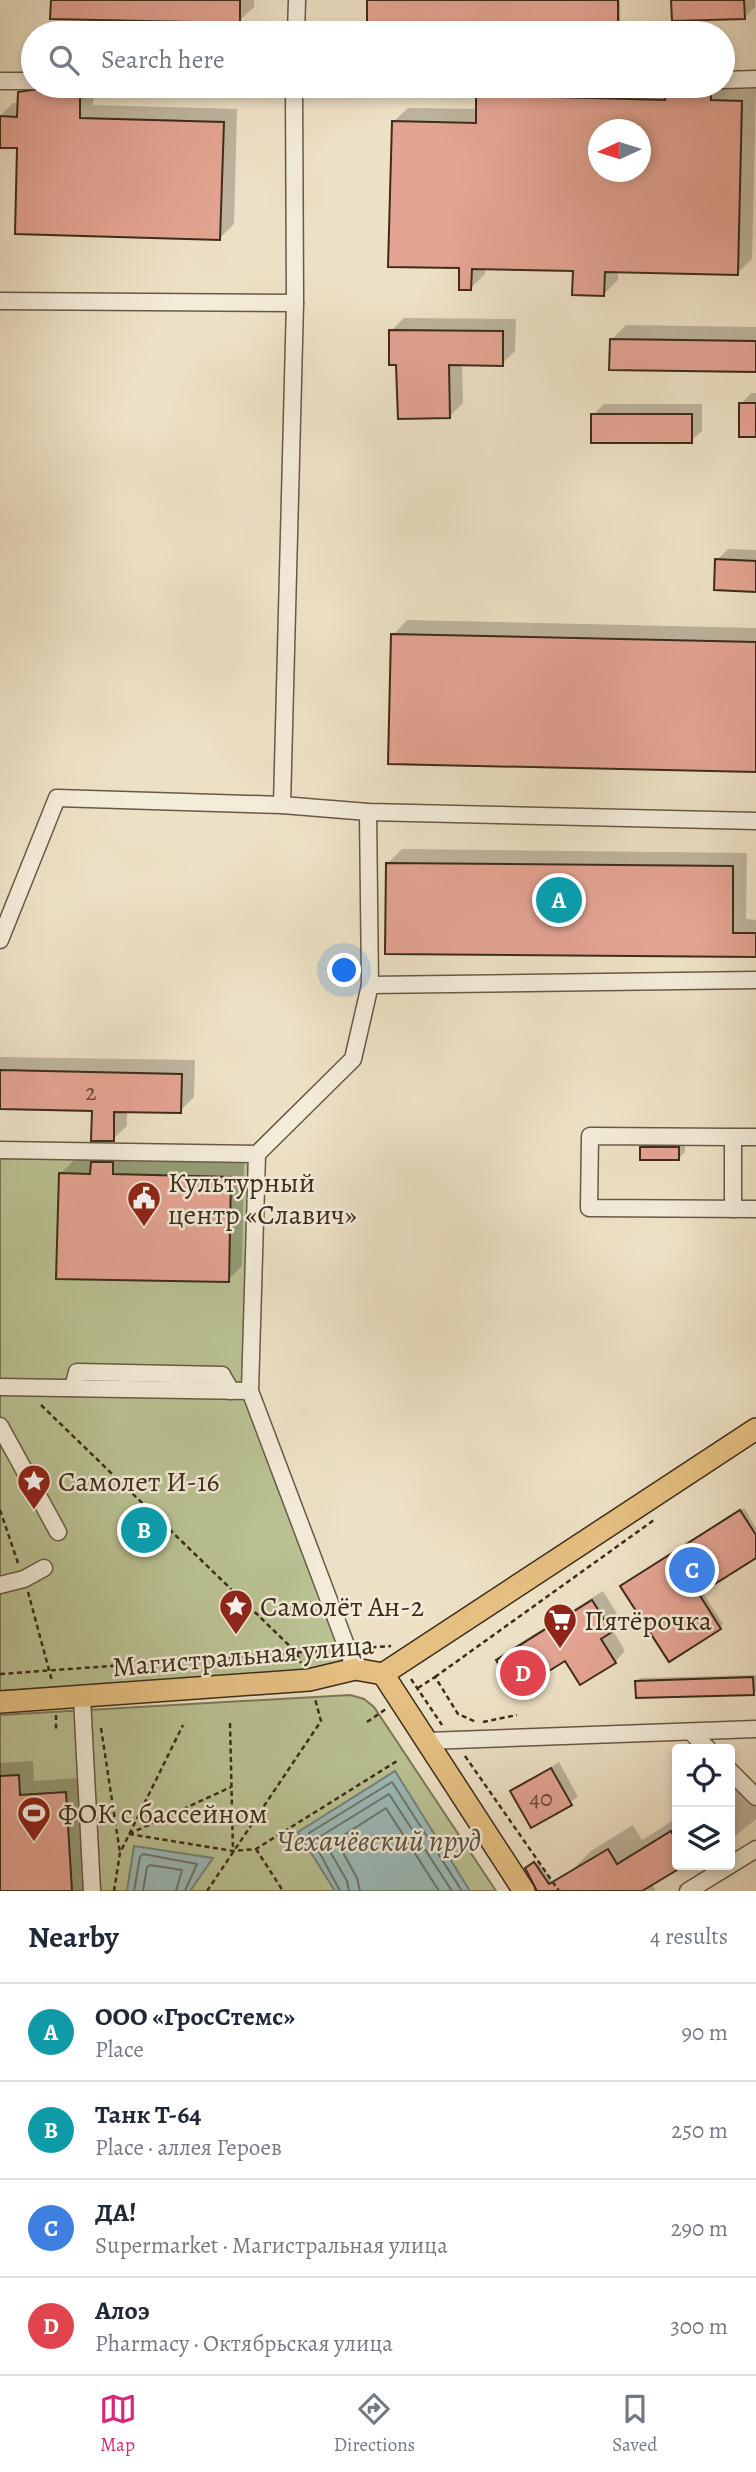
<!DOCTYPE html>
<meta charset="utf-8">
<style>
body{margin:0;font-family:Alegreya,serif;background:#f6f6f7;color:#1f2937}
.controls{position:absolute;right:21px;bottom:21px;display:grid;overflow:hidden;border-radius:7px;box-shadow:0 4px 10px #0003}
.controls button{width:63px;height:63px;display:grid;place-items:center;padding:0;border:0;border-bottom:2px solid #e0e1e3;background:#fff;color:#1f2937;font:35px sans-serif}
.compass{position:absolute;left:588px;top:119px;width:63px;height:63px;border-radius:50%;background:#fff;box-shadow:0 4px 10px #0003;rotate:266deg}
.you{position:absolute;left:345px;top:971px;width:24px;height:24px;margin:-18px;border:5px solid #fff;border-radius:50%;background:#1a73e8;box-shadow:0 0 0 10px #1a73e833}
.badge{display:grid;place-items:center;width:46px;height:46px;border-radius:50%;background:#db2777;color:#fff;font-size:23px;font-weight:700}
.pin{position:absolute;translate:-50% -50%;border:4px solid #fff;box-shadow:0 2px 7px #0006}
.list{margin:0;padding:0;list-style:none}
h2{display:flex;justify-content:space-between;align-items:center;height:91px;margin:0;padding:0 28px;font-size:30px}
h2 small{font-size:23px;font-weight:400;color:#747a83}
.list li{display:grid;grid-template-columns:46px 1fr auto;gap:21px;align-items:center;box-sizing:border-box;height:98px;padding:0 28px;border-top:2px solid #e0e1e3}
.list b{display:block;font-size:26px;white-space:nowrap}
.list p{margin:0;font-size:23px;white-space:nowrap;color:#747a83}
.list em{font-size:23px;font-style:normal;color:#747a83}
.icon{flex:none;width:38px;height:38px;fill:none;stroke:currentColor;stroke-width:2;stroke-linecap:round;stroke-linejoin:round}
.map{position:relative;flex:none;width:756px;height:1891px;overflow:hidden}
.search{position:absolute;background:#fff;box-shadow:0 4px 10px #0003;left:21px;right:21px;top:21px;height:77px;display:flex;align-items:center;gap:18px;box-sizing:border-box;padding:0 24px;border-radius:38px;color:#747a83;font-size:26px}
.sheet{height:483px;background:#fff}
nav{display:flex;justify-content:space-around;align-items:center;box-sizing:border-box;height:98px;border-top:2px solid #e0e1e3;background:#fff;font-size:19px;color:#747a83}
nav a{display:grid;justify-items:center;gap:4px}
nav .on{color:#db2777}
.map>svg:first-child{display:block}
.green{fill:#bac293;stroke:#7c7756;stroke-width:2}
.water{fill:#9bbcbb;stroke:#75827b;stroke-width:2}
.shadow{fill:#0003;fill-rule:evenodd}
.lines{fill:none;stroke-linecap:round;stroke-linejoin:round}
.shore{stroke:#6c746a;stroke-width:2}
.building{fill:#e4a493;stroke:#3d2c1a;stroke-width:2;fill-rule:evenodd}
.minor-casing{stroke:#695945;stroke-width:19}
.major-casing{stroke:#3d2c1a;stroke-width:24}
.path{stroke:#3d2c1a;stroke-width:2.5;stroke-dasharray:5 3.5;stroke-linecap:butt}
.minor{stroke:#f3ecd9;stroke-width:16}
.major{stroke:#e6c082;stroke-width:21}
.labels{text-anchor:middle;stroke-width:5;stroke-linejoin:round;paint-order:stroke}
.number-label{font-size:24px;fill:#674a38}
.poi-label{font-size:28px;fill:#3d2c1a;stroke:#f3ecd9;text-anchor:start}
.street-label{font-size:28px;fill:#3d2c1a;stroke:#f3ecd9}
.water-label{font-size:30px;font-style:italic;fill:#545042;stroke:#f3ecd9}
</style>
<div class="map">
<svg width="756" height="1891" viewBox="0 0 756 1891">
<rect width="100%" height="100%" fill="#ede1c5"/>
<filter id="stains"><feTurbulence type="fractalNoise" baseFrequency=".00286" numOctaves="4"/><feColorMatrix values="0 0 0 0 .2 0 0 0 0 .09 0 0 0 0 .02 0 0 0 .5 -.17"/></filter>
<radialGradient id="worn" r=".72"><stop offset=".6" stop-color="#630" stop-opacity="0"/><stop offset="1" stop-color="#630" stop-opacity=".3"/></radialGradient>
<g class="green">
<polygon points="0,1150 256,1154 250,1391 354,1668 0,1691"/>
<polygon points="350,1695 364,1699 374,1707 496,1891 0,1891 0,1715"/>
</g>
<g class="water">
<polygon points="395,1771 470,1891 335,1891 298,1832"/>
<polygon points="134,1846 213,1858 190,1891 127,1891"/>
</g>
<g class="shadow">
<polygon points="52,0 254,0 254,7 239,21"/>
<polygon points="368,0 620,0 621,33 369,33"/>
<polygon points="673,0 755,0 755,7 744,18"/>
<polygon points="33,79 33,86 94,86 93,105 237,109 234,224 220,238 19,146 0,146 0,116 13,103 19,103 20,92"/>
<path d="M488,86L756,87L752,259L737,273L618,270V280L604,294L575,270L485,268V274L471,288L393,122L408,108L478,109V96ZM598,130H640V172H598Z"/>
<polygon points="404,318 516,319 515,351 502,364 462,364 463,403 450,416 398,363 391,331"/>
<polygon points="626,325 756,327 756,370 612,339"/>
<polygon points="751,393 756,393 756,436 741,404"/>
<polygon points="604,404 702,404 702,431 691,441 593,415"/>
<polygon points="728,549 756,550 756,590 717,560"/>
<polygon points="407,620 756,628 756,770 393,635"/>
<polygon points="402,849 747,853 746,919 756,920 756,956 387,864"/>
<polygon points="0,1057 195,1060 194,1097 180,1111 127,1110 127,1126 113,1139 93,1110 0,1108"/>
<polygon points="649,1141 685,1141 685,1152 678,1159 642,1148"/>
<polygon points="106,1149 127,1149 126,1161 244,1163 242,1266 228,1280 60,1174 74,1160 95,1160"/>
<polygon points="744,1508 756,1528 756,1556 701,1590 723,1624 720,1627 625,1583"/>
<polygon points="603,1591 621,1620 612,1629 625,1651 615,1662 565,1659 498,1661 509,1650"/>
<polygon points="756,1675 756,1692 637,1697 637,1681 640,1678"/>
<polygon points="33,1761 34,1781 79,1778 86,1891 0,1891 0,1763"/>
<polygon points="559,1762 578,1797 532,1825 513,1791"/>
<polygon points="748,1775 756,1788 756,1819 730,1840 730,1786"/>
<polygon points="677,1818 677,1865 683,1865 652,1884 656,1891 575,1891 566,1876 591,1851 633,1825 642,1840"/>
<polygon points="538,1861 557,1889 555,1891 540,1891 530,1866"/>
</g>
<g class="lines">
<g class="shore">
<polyline points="134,1891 140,1857 143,1854 197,1864 185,1891"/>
<polyline points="143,1891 147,1867 150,1865 182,1870 176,1891"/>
<polyline points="340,1891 309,1833 392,1782 462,1891"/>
<polyline points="349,1891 347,1881 321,1836 389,1794 452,1891"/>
<polyline points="360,1891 357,1878 336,1840 386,1808 439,1891"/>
</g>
</g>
<g class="building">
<polygon points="51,0 240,0 240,23 50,19"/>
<rect x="367" y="0" width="251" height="33"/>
<polygon points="671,0 744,0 745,19 672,21"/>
<path d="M665,86H711V100L742,101L738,275L605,272L604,296L572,295L573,271L472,269L471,290H459V268L388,267L392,121L476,123V95L665,100ZM598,130H640V172H598Z"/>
<polygon points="39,89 80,91 80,118 224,122 220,240 15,234 17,148 0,148 0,116 17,117 18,92"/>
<polygon points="389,330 503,331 503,366 449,365 450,418 398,419 396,365 389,365"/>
<polygon points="610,339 756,341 756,372 609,370"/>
<rect x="739" y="403" width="17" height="34"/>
<rect x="591" y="414" width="101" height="29"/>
<polygon points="715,559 756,561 756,592 714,590"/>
<polygon points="391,634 756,642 756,772 388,764"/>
<polygon points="386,863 733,866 733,933 756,933 756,957 385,954"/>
<polygon points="0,1070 182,1074 181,1113 114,1112 114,1141 91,1141 92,1111 0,1109"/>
<rect x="640" y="1147" width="39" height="13"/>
<polygon points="91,1162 113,1162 113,1174 231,1177 229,1282 56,1279 59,1173 90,1174"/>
<polygon points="740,1510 756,1535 756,1558 699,1594 721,1629 669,1662 620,1586"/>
<polygon points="592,1600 612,1632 601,1639 616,1663 580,1685 565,1661 515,1692 496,1660"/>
<polygon points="753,1677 754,1695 636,1698 635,1681"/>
<polygon points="551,1768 572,1805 531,1828 510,1791"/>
<polygon points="19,1775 20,1795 66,1792 72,1891 0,1891 0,1776"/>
<polygon points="677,1830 677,1870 642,1891 537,1891 525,1868 534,1862 549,1884 608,1849 617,1864 671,1831 672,1833"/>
</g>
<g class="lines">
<g class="minor-casing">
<g id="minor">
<polyline points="296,33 297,0"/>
<polyline points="723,80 756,79"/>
<polyline points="0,81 33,81"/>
<polyline points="294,86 295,303 282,805 368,812 756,821"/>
<polyline points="0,301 295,303"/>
<polyline points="0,940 57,798 282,805"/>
<polyline points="370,985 756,980"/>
<polyline points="733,1137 590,1136 589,1208 756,1209"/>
<polyline points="0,1150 257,1154 250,1391 355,1669"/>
<polyline points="257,1154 353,1059 370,985 368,812"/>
<polyline points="733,1209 733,1137 756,1137"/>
<polyline points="0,1387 250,1391"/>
<polyline points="73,1388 77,1372 222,1375 231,1391"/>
<polyline points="0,1426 58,1532"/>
<polyline points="0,1585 24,1579 44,1568"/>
<polyline points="82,1698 92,1891"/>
<polyline points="691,1732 708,1749"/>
<polyline points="427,1741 756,1729"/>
<polyline points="730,1771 756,1797"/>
<polyline points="688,1891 756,1849"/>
</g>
</g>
<g class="major-casing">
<g id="major">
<polyline points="383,1674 756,1429"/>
<polyline points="383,1674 524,1891"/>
<polyline points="0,1702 309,1680 355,1669 383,1674"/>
</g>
</g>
<g class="path">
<polyline points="41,1405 296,1652 301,1663"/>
<polyline points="0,1510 18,1563"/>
<polyline points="28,1592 52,1681"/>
<polyline points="363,1648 391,1646"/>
<polyline points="0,1674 332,1650"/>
<polyline points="435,1677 654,1520"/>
<polyline points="411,1679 442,1725"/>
<polyline points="418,1688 435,1677 458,1714 476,1722"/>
<polyline points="56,1715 56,1729"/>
<polyline points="367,1722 386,1709"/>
<polyline points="483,1722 517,1715"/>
<polyline points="230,1723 233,1851"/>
<polyline points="101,1728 120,1853"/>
<polyline points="465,1756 559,1891"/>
<polyline points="129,1834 233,1851 256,1849 397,1761"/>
<polyline points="129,1834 231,1787"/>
<polyline points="256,1849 283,1891"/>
<polyline points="114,1891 120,1853 183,1725"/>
<polyline points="207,1891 321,1721 315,1699"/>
</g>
<use href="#minor" class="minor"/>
<use href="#major" class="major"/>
</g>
<defs>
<g id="civic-pin" transform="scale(1.75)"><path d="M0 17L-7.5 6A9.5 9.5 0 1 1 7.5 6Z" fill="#8f2418" stroke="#f3ecd9"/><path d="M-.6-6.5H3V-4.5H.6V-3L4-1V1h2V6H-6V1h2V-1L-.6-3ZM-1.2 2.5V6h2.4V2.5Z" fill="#fff"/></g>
<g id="sight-pin" transform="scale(1.75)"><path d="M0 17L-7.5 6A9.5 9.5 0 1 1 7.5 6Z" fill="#8f2418" stroke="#f3ecd9"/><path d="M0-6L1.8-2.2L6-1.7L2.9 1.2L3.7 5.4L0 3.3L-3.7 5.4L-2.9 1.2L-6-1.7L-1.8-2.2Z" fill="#fff"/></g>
<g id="supermarket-pin" transform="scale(1.75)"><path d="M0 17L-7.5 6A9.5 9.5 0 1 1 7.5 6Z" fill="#8f2418" stroke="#f3ecd9"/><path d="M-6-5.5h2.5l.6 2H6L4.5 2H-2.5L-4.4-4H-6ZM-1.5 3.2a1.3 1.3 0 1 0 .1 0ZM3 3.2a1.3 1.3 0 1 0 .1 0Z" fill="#fff"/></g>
<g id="stadium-pin" transform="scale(1.75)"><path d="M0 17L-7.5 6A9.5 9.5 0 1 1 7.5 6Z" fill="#8f2418" stroke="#f3ecd9"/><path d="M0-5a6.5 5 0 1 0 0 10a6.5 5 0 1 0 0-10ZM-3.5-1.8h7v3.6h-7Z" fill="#fff"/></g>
</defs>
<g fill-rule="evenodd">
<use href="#civic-pin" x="144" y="1198"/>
<use href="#sight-pin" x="34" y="1481"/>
<use href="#sight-pin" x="236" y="1606"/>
<use href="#supermarket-pin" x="560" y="1620"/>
<use href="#stadium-pin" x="34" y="1813"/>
</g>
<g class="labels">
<g class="number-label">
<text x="91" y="1100">2</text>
<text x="541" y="1806">40</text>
</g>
<g class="poi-label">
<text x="168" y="1192">Культурный<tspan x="168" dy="32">центр «Славич»</tspan></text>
<text x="58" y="1491">Самолет И-16</text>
<text x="260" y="1616">Самолёт Ан-2</text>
<text x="584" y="1630">Пятёрочка</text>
<text x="58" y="1823">ФОК с бассейном</text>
</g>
<g class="street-label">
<text transform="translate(243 1655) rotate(-5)" y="10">Магистральная улица</text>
</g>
<g class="water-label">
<text x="379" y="1851">Чехачёвский пруд</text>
</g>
</g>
<rect width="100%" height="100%" filter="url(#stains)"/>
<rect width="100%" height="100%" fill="url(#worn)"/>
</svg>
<div class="controls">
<button><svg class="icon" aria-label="locate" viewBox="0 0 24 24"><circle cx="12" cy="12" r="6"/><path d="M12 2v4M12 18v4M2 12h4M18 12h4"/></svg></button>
<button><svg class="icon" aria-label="layers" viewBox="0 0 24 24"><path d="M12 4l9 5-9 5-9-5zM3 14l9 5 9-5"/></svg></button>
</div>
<svg class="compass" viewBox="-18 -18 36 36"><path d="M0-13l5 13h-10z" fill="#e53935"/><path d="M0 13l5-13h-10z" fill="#747a83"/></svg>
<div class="you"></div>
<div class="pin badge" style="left:559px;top:900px;background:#0f9aa8">A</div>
<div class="pin badge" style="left:144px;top:1530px;background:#0f9aa8">B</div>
<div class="pin badge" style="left:692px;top:1570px;background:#3f7fe0">C</div>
<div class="pin badge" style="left:523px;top:1673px;background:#e0444e">D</div>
<div class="search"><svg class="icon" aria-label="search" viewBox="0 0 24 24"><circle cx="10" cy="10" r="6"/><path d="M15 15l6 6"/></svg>Search here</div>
</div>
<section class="sheet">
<h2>Nearby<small>4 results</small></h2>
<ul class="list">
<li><span class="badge" style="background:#0f9aa8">A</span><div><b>ООО «ГросСтемс»</b><p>Place</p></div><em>90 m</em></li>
<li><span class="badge" style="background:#0f9aa8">B</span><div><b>Танк Т-64</b><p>Place · аллея Героев</p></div><em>250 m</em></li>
<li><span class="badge" style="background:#3f7fe0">C</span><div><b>ДА!</b><p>Supermarket · Магистральная улица</p></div><em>290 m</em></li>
<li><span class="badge" style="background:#e0444e">D</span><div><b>Алоэ</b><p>Pharmacy · Октябрьская улица</p></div><em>300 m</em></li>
</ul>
</section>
<nav>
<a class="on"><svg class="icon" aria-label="map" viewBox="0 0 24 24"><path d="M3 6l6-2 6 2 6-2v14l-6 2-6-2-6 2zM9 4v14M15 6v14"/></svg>Map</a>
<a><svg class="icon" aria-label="directions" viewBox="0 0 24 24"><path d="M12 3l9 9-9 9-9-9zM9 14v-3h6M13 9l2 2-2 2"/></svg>Directions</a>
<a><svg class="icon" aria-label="saved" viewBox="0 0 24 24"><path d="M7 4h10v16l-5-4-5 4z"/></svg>Saved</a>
</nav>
